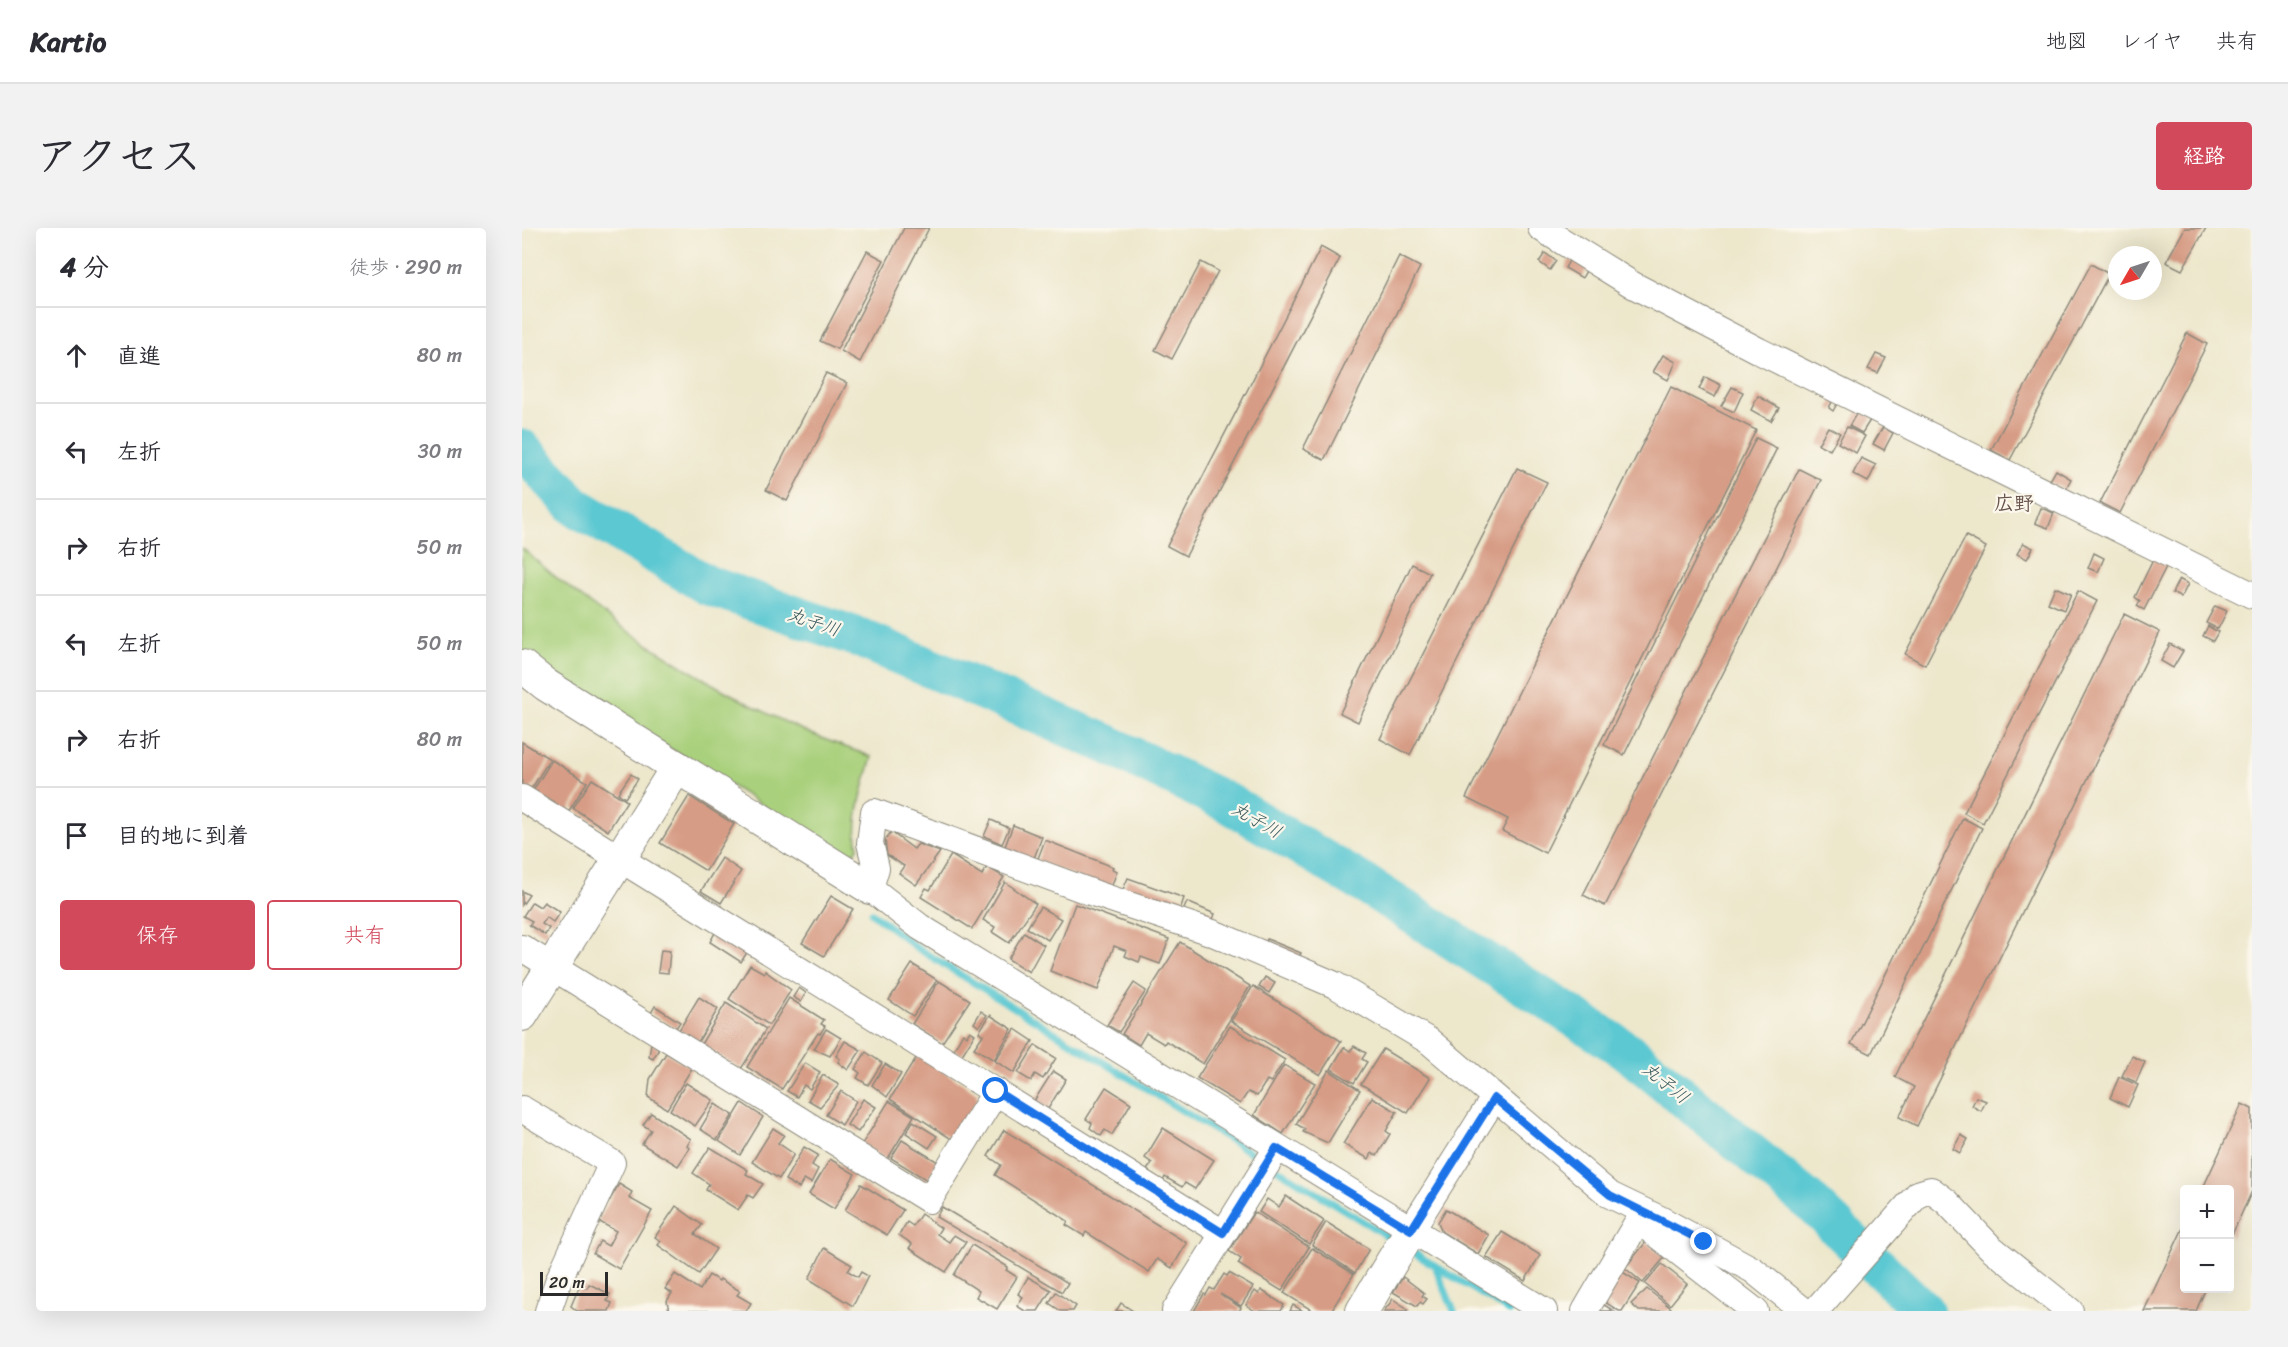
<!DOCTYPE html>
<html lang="ja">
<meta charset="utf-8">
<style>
body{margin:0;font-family:Sriracha,"Klee One",sans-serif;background:#f2f2f3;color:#2b2b33}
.controls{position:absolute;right:18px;bottom:18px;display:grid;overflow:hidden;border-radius:6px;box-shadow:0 6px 24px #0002}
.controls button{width:54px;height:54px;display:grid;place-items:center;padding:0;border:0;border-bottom:2px solid #e1e1e2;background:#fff;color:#2b2b33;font:30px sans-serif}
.compass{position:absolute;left:1586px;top:18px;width:54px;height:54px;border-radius:50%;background:#fff;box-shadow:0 6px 24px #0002;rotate:231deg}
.scale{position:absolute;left:18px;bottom:15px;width:68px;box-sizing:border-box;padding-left:6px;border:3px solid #2b2b2b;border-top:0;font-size:16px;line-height:21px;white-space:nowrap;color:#2b2b2b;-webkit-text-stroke:4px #fbf7ec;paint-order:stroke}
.stop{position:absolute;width:18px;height:18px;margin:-14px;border:4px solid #1a73e8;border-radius:50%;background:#fff}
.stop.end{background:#1a73e8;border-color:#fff;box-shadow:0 2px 6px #0008}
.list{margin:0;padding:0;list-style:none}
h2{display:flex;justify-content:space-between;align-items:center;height:78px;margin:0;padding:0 24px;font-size:26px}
h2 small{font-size:20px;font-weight:400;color:#7c7c81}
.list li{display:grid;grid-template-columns:39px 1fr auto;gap:18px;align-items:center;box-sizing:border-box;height:96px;padding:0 24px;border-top:2px solid #e1e1e2}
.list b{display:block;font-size:22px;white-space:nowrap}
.list em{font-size:20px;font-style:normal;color:#7c7c81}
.actions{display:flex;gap:12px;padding:18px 24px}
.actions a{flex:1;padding:14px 0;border:2px solid #d1495b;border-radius:6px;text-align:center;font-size:21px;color:#d1495b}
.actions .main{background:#d1495b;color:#fff}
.icon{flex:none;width:33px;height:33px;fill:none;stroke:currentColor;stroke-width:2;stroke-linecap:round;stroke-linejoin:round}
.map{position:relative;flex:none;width:1730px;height:1083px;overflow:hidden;border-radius:6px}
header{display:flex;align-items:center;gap:36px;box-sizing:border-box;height:84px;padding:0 30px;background:#fff;border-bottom:2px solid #e1e1e2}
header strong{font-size:28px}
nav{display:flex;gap:33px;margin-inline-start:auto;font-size:21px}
.intro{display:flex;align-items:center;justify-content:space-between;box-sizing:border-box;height:144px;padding:0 36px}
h1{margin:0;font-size:42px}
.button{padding:15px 27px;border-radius:6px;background:#d1495b;color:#fff;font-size:21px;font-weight:700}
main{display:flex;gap:36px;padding:0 36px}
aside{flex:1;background:#fff;border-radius:6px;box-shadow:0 6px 24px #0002}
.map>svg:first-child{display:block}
.green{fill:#a9d07b;stroke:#6a7e53;stroke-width:1.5}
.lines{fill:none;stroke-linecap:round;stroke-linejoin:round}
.stream{stroke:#5bc8d2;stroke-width:7}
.river{stroke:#5bc8d2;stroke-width:40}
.building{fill:#d79c85}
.minor-casing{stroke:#8c897c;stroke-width:28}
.tertiary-casing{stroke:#8c897c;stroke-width:34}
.minor{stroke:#fff;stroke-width:26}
.tertiary{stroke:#fff;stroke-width:32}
.route{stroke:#1a73e8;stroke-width:8}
.labels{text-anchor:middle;stroke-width:4.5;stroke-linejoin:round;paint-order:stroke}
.water-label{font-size:18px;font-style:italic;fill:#395a5d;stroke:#fbf7ec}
.quarter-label{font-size:20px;font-weight:bold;fill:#67534a;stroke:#fbf7ec}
</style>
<header>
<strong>Kartio</strong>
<nav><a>地図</a><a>レイヤ</a><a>共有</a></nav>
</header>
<div class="intro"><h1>アクセス</h1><a class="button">経路</a></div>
<main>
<aside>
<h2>4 分<small>徒歩 · 290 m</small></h2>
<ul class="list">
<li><svg class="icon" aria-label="ahead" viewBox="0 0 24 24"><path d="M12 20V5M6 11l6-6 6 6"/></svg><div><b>直進</b></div><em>80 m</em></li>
<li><svg class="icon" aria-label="left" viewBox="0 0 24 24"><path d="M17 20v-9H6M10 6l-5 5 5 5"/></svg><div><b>左折</b></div><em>30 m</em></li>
<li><svg class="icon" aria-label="right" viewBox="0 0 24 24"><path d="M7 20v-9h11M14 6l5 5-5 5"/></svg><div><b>右折</b></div><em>50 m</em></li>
<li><svg class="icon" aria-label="left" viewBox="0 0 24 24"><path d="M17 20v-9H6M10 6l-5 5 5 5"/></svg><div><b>左折</b></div><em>50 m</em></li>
<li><svg class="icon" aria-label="right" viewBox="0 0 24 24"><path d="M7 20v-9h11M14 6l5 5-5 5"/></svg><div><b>右折</b></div><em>80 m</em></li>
<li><svg class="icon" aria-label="arrive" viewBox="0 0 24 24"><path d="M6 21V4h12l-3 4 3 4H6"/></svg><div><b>目的地に到着</b></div></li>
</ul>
<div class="actions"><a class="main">保存</a><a>共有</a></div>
</aside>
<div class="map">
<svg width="1730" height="1083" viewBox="0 0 1730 1083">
<rect width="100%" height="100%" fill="#fbf7ec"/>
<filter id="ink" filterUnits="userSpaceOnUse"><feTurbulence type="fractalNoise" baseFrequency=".0167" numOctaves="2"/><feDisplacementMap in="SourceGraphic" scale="12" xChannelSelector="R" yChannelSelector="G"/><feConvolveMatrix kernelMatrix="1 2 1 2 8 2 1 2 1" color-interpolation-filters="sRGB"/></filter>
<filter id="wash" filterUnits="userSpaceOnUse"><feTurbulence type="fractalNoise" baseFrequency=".008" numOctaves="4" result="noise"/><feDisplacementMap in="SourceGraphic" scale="24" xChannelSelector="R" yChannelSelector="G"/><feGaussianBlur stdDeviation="1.35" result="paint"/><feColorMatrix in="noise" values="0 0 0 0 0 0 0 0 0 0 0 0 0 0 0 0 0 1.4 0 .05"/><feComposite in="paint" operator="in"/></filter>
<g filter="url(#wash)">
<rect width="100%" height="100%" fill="#ede7cc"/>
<path class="green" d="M0,320C75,388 182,457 274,499C298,511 325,519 350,529C342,558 330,591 336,620L330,628H323L66,470L0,422Z"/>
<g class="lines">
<g class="stream">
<polyline points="350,685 395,720 873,1013"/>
<polyline points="887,1022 987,1083"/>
<polyline points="913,1038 932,1083"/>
</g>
<polyline class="river" points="0,221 53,278 185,357 338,410 585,516 710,577 849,660 1105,823 1292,977 1402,1083"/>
</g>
<g id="blocks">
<g class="building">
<polygon points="382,0 407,0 338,134 319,123"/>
<polygon points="1663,0 1684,0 1660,42 1644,34"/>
<polygon points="799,19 818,30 664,328 645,318"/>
<polygon points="345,23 362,32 315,121 298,113"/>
<polygon points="1023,25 1034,33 1028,42 1017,34"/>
<polygon points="877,28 898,39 802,232 781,221"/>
<polygon points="1048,31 1065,41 1060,50 1043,40"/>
<polygon points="679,34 696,43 650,131 633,122"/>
<polygon points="1569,36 1587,46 1488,232 1469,222"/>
<polygon points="1665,105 1685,116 1598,285 1578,275"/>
<polygon points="1354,126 1364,130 1356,145 1346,141"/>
<polygon points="1141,127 1154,134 1146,152 1131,144"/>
<polygon points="304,145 325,155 265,273 244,262"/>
<polygon points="1183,149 1199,157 1193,169 1177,161"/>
<polygon points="1149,159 1234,202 1023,625 980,603 986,591 944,570"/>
<polygon points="1210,159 1221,164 1212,184 1199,178"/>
<polygon points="1236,168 1257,180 1249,193 1229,182"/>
<polygon points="1311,172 1316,174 1311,183 1307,180"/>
<polygon points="1337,181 1350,189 1340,205 1327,198"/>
<polygon points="1306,199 1318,205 1308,222 1296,216"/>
<polygon points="1325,199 1343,208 1334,225 1316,215"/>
<polygon points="1361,199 1371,205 1362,222 1351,216"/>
<polygon points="1234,210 1255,220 1102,527 1082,517"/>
<polygon points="1339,230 1354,237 1346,254 1331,246"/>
<polygon points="995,240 1025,254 888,527 858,511"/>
<polygon points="1277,241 1299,252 1083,678 1061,667"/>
<polygon points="1534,242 1549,251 1543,262 1527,254"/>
<polygon points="1519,280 1532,285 1526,300 1513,295"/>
<polygon points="1444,308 1464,319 1403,437 1383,426"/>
<polygon points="1501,315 1511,320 1505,331 1495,326"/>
<polygon points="1572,325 1582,330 1576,344 1566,340"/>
<polygon points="1632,330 1645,337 1622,382 1615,378 1618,373 1613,369"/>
<polygon points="890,336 908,345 836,494 818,485"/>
<polygon points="1657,351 1666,356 1659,370 1650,365"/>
<polygon points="1533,359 1549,366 1542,382 1526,375"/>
<polygon points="1556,363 1575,373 1461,595 1442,585"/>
<polygon points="1693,378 1705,383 1696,401 1684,395"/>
<polygon points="1602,386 1638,404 1395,898 1377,889 1392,859 1373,849"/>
<polygon points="1686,398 1696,404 1691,413 1681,408"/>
<polygon points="1648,416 1661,423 1651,440 1639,433"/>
<polygon points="0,514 28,531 8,563 0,558"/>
<polygon points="30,532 65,554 45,586 10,564"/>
<polygon points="109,546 116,551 103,570 96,565"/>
<polygon points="70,551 105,573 86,603 51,580"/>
<polygon points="167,568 212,596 184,643 138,615"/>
<polygon points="1441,590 1460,600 1349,826 1329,816"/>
<polygon points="469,592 487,600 480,616 462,608"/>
<polygon points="491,597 520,609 511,633 482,621"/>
<polygon points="369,604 392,621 396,616 418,624 394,657 377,645 382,638 365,627 363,612"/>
<polygon points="523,612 591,639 590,641 595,643 588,663 515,633"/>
<polygon points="429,627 460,647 465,639 482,649 450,701 399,669 404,660 408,662"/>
<polygon points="200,630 219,643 199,675 179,663"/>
<polygon points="606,650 662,670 656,688 599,666"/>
<polygon points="483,654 514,676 487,715 470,704 473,699 461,692"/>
<polygon points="0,663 7,667 0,677"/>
<polygon points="309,668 331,681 302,728 280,715"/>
<polygon points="10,674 18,679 22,674 38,684 31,694 24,689 20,696 27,700 23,707 7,697 10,693 1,688"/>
<polygon points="665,674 693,686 687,702 658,690"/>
<polygon points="553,676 647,711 638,736 619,729 617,734 603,728 605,723 592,718 576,762 528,743"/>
<polygon points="518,679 539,691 526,712 505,700"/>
<polygon points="194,703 226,723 219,734 188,714"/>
<polygon points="502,704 522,717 507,744 486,731"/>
<polygon points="745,711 779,725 775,736 741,721"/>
<polygon points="658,714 728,758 681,836 644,813 642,816 624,805 617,817 600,806"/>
<polygon points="139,722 148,723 146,745 136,744"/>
<polygon points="390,736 415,752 391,788 367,772"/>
<polygon points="228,737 242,745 243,743 269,762 247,797 207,771"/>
<polygon points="743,749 753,755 747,765 737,759"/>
<polygon points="417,753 448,772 420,815 390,796"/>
<polygon points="612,755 624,763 597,804 585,797"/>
<polygon points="731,758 819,813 798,847 709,793"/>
<polygon points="277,760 284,765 279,774 271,769"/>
<polygon points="177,769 196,781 176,814 157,802"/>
<polygon points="267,770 302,792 299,796 303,798 298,806 296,805 260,861 225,839"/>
<polygon points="204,775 244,801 219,841 179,816"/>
<polygon points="133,778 158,794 154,800 129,785"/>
<polygon points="459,783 465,787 457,799 452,795"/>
<polygon points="468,787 490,801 472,832 452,820 461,807 457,804"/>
<polygon points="708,798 763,832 749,854 745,852 735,868 726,864 718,876 675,850"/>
<polygon points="304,801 319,810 308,828 292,821"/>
<polygon points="493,801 511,813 492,845 473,833"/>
<polygon points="448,803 453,806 440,827 432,821 441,805 445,808"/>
<polygon points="323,813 339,822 326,842 316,834 318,831 314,828"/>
<polygon points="129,815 137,821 131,831 127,829"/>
<polygon points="513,817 534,830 521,851 513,846 509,853 496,845"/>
<polygon points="832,818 844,825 840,831 845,834 832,855 809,841 822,819 828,823"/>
<polygon points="861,821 908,850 886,885 839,856"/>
<polygon points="344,824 360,835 346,857 335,850 338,845 333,841"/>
<polygon points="144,825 170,840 145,881 126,869 128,851"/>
<polygon points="396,827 454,864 456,871 431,912 368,871"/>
<polygon points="1610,828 1623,834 1614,854 1600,848"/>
<polygon points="283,835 298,844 288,861 282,857 275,869 265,863"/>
<polygon points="363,836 379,846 365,869 350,857"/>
<polygon points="762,837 793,855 761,906 732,887"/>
<polygon points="807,842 838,862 806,915 781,904 783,901 774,896"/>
<polygon points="531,843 544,851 526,881 512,873"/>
<polygon points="301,847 317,857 298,879 286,872"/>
<polygon points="1597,849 1616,857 1606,879 1588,870"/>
<polygon points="164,855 191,872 173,898 148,882"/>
<polygon points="584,859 609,875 590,907 583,902 579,908 568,900 570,895 564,891"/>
<polygon points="319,863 334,873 320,897 304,887"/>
<polygon points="850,869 875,884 864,903 868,906 855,928 850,925 847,931 821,916"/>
<polygon points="1454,869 1464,873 1459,883 1450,878"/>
<polygon points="341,871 354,879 336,904 325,897"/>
<polygon points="367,873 392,888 365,932 340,916"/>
<polygon points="220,875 241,889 218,927 197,913"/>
<polygon points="193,876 211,887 195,912 178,901"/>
<polygon points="1720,876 1730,881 1730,963 1708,1011 1708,962 1680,962"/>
<polygon points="129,885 169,911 165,918 168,920 156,938 120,916 129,902 121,897"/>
<polygon points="391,893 415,908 407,920 384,905"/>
<polygon points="251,900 262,907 256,915 272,926 257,951 230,934"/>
<polygon points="641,900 692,932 673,961 663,955 660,959 643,949 641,953 625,942 630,935 623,930"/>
<polygon points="482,902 665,1015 650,1040 635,1031 627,1044 564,1004 562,1008 544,997 546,993 473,947 479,937 466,928"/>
<polygon points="1439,907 1446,911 1438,925 1431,921"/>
<polygon points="380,912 416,934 405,952 369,930"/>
<polygon points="188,919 226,942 224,946 241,956 231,970 226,967 216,982 184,962 187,956 171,945"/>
<polygon points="282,919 296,927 290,937 296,941 289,955 282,951 277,960 263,952"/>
<polygon points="308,931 333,946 312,981 287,966"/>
<polygon points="97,956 110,964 107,970 130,983 97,1041 71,1026 78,1013 86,1018 94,1003 76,993"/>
<polygon points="339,956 381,982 365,1007 323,982"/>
<polygon points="764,968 802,993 787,1016 737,984 745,971 757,979"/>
<polygon points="154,978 180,997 173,1006 194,1021 177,1046 136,1017 139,1013 133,1009"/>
<polygon points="420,979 546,1055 540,1064 414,989"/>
<polygon points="924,981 967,1007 956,1026 920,1004 916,994"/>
<polygon points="732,984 787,1019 760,1063 716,1036 719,1031 707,1023"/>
<polygon points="399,986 419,1000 415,1006 427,1014 432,1007 444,1014 424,1044 387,1020 390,1016 377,1007 385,994 391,998"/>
<polygon points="804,994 847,1021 833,1045 790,1017"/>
<polygon points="1662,998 1662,1060 1684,1060 1674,1083 1622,1083"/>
<polygon points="980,1004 1018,1027 1003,1053 964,1029"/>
<polygon points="1124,1014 1143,1029 1121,1055 1103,1040"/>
<polygon points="450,1017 486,1039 484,1042 495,1049 475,1081 454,1069 457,1063 432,1047"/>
<polygon points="302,1020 330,1037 326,1043 336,1049 339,1044 346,1048 331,1078 287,1051"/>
<polygon points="790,1020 832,1046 809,1083 791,1083 762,1065"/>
<polygon points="1140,1036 1165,1056 1148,1077 1123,1056"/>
<polygon points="1099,1043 1118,1055 1100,1083 1097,1083 1081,1073"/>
<polygon points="707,1045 731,1059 719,1078 698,1066 719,1080 717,1083 672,1083 682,1066 684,1067 688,1060 692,1062 702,1046 705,1048"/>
<polygon points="153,1046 178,1062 187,1047 197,1053 198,1051 218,1063 215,1067 229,1075 224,1083 147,1083 145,1073 150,1065 143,1061"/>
<polygon points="506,1049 529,1062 516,1083 503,1083 495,1078 501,1069 496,1066"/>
<polygon points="881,1049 902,1065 900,1068 905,1071 901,1076 898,1074 895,1078 871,1064"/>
<polygon points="67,1056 88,1066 85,1073 90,1075 87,1083 55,1083 49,1078 58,1057 65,1060"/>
<polygon points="1125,1061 1149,1080 1146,1083 1117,1083 1109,1076"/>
<polygon points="739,1062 762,1077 759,1083 733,1083 724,1077 733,1063 737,1066"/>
<polygon points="534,1064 554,1078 551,1083 539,1083 527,1075"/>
<polygon points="871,1071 886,1081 885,1083 862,1083"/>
<polygon points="599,1075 611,1083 594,1083"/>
<polygon points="1079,1075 1092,1083 1074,1083"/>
<polygon points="771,1077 781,1083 768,1083"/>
</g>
</g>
</g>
<g filter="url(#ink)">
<use href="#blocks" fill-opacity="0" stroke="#8c897c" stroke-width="1.5"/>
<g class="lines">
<g class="minor-casing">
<g id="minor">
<polyline points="1019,0 1111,57 1237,123 1730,367"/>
<polyline points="0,570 701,1005"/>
<polyline points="0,720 407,972 474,863"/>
<polyline points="0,881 90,935 37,1051 26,1083"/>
<polyline points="1117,993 1233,1083"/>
<polyline points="889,1002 972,870"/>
<polyline points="653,1083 755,920"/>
<polyline points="1022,1083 398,699 348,660 354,640 348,615 352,584 574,666 691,705 813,757 907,813 1088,967 1138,991 1231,1042 1282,1083"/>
<polyline points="1063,1083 1116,993"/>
<polyline points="1293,1083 1396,966 1409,962 1425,974 1468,1019 1548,1083"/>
</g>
</g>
<g class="tertiary-casing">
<g id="tertiary">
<polyline points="0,438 24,457 348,660"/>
<polyline points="0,787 155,539"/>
<polyline points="840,1083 889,1002"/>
</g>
</g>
<use href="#minor" class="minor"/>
<use href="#tertiary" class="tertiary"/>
</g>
</g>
<g class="lines" filter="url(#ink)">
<polyline class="route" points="474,863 701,1005 754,920 889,1002 972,870 1088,967 1182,1014"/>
</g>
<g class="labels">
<g class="water-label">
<text transform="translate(292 394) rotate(19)" y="6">丸子川</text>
<text transform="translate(735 592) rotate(30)" y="6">丸子川</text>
<text transform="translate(1144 855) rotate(39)" y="6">丸子川</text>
</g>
<g class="quarter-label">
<text x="1492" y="282">広野</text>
</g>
</g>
</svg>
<div class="controls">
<button>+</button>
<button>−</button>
</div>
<svg class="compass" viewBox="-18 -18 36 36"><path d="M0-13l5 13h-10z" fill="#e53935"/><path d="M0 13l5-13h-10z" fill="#7c7c81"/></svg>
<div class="scale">20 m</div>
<div class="stop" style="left:474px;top:863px"></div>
<div class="stop end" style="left:1182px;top:1014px"></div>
</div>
</main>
